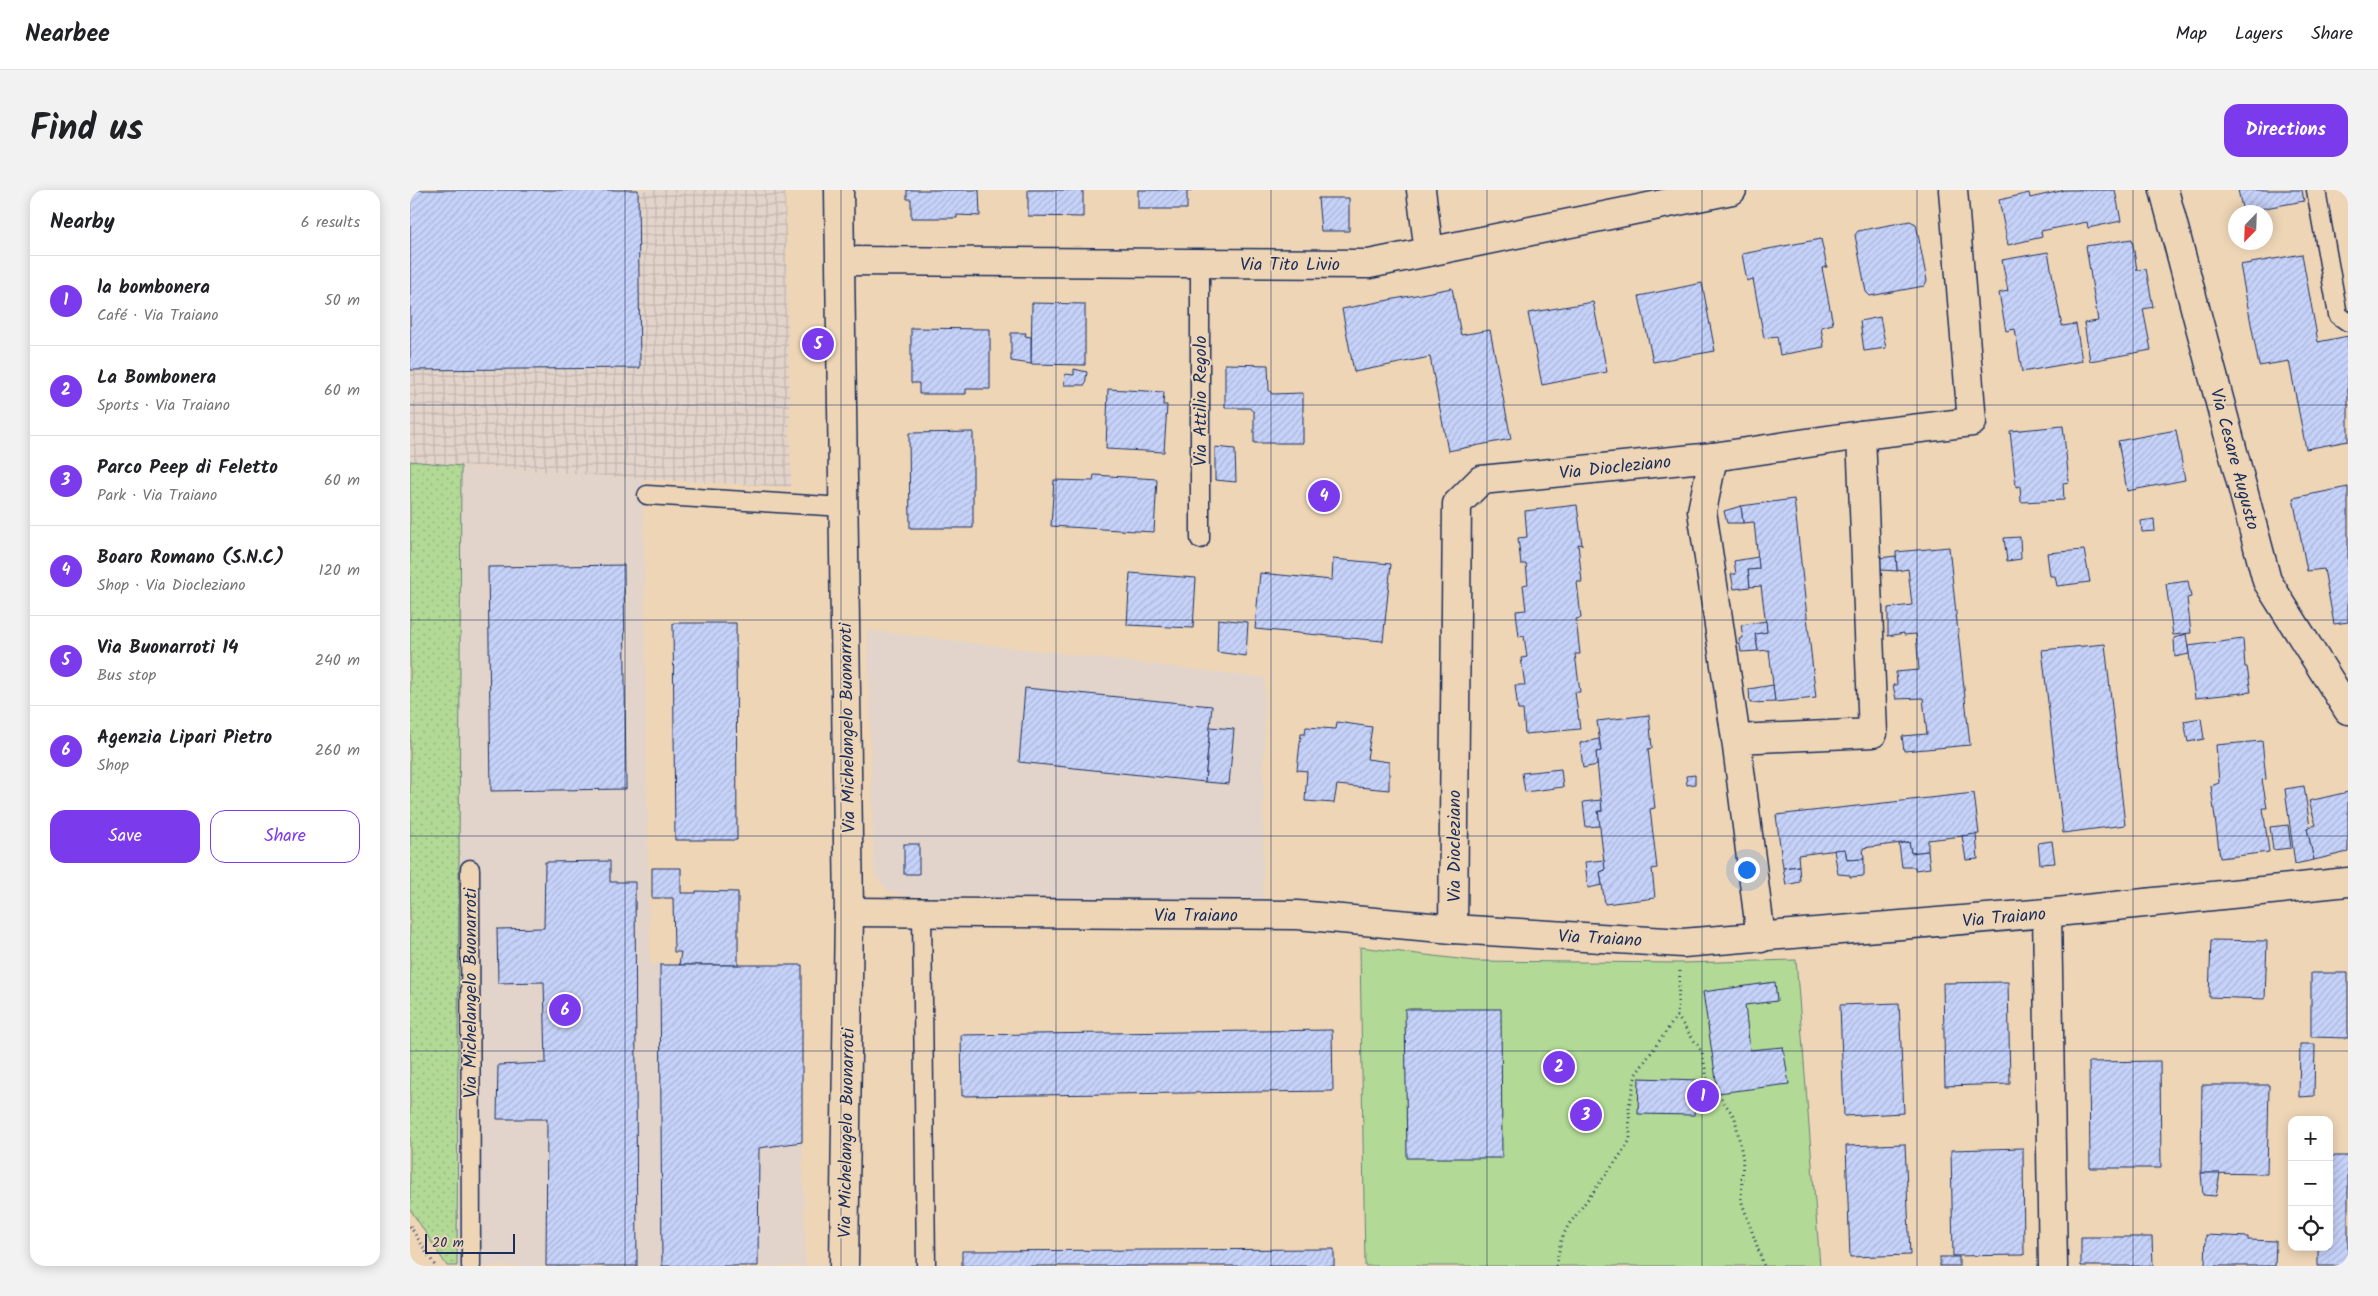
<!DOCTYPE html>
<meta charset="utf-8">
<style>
body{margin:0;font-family:Kalam,sans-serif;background:#f2f2f2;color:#202124}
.controls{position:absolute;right:15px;bottom:15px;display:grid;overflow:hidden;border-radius:10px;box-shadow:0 2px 12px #0003}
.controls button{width:45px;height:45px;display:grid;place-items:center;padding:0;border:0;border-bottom:1px solid #e0e0e0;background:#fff;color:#202124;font:25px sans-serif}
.compass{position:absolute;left:1818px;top:15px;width:45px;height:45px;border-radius:50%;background:#fff;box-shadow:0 2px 12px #0003;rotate:203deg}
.scale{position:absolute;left:15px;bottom:12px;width:90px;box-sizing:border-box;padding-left:5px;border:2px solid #1b2f5e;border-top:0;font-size:14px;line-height:18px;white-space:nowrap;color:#1b2f5e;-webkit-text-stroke:4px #eed5b6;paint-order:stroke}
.you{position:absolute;left:1336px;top:679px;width:18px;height:18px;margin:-12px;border:4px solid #fff;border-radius:50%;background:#1a73e8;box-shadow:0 0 0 8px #1a73e833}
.badge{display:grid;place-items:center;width:32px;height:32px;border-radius:50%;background:#7c3aed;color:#fff;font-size:16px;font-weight:700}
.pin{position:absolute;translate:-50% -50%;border:2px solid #fff;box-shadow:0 1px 5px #0006}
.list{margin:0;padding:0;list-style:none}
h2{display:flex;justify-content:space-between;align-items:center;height:65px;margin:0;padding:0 20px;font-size:21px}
h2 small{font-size:16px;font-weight:400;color:#757577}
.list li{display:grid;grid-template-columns:32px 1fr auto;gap:15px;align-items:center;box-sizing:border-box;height:90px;padding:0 20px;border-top:1px solid #e0e0e0}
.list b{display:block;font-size:19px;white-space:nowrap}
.list p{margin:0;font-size:16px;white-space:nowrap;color:#757577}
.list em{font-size:16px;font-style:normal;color:#757577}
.actions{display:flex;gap:10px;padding:15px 20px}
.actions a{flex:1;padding:11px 0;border:1px solid #7c3aed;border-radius:15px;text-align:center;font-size:18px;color:#7c3aed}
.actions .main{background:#7c3aed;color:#fff}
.icon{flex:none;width:28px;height:28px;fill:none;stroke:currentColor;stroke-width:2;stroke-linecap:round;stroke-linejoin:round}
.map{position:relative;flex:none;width:1938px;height:1076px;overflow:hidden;border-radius:15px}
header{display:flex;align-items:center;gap:30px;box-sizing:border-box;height:70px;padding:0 25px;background:#fff;border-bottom:1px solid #e0e0e0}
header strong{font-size:24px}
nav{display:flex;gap:28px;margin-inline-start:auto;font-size:18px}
.intro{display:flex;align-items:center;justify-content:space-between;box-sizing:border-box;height:120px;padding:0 30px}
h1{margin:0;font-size:35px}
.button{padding:12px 22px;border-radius:15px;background:#7c3aed;color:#fff;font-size:18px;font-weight:700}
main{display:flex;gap:30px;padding:0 30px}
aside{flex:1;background:#fff;border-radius:15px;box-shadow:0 2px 12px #0003}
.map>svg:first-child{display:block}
.built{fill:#e2d4ca}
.industrial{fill:url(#industrial-grid)}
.grass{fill:url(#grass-dots);stroke:#66847a}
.green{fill:#b2d995;stroke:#66847a}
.building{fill:url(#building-hatch);stroke:#1b2f5e}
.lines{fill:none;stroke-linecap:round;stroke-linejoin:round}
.service-casing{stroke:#1b2f5e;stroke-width:21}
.minor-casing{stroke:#1b2f5e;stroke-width:31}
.tertiary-casing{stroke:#1b2f5e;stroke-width:31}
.path{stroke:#1b2f5e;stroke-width:3;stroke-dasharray:1 4;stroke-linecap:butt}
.service{stroke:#eed5b6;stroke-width:18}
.minor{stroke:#eed5b6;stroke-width:28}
.tertiary{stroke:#eed5b6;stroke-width:28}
.grid{fill:none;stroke:#1b2f5e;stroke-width:1;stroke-opacity:0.55}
.labels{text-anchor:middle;stroke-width:4;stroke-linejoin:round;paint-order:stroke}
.street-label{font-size:18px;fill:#1b2f5e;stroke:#eed5b6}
</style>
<header>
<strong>Nearbee</strong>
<nav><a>Map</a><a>Layers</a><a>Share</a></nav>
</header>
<div class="intro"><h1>Find us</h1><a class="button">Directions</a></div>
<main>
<aside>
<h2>Nearby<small>6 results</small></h2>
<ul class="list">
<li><span class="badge">1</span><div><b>la bombonera</b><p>Café · Via Traiano</p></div><em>50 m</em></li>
<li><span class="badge">2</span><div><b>La Bombonera</b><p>Sports · Via Traiano</p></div><em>60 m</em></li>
<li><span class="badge">3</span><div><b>Parco Peep di Feletto</b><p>Park · Via Traiano</p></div><em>60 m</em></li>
<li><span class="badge">4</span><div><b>Boaro Romano (S.N.C)</b><p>Shop · Via Diocleziano</p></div><em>120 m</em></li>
<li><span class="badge">5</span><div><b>Via Buonarroti 14</b><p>Bus stop</p></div><em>240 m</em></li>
<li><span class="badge">6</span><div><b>Agenzia Lipari Pietro</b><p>Shop</p></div><em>260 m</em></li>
</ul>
<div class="actions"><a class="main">Save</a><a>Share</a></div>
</aside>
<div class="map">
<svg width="1938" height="1076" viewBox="0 0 1938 1076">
<defs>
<pattern id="industrial-grid" width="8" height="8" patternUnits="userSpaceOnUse" patternTransform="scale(1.25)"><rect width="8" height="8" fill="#e2d4ca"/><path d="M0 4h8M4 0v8" fill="none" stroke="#c1b6b0"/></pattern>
<pattern id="grass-dots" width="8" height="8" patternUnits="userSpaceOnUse" patternTransform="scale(1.25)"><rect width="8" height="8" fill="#b2d995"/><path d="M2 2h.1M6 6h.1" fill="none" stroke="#98bb83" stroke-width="1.8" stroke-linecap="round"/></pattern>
<pattern id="building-hatch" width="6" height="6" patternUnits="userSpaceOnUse" patternTransform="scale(1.25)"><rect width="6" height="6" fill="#c7d2f9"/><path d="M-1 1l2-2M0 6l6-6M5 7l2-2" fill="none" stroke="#aab5d8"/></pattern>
</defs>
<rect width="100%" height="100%" fill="#eed5b6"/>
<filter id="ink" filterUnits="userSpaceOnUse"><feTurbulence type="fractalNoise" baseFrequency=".02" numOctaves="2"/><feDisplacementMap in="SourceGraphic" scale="10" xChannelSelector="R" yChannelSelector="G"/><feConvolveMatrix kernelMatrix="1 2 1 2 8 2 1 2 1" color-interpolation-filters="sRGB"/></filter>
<g filter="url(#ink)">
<g class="built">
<polygon points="51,276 233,289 240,774 392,775 392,952 396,1076 47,1076"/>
<polygon points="457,440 855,488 853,712 502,706 490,705 477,700 466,687 464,679"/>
</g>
<polygon class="industrial" points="0,0 375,0 381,297 233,289 0,271"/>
<polygon class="grass" points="0,271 51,276 47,1076 37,1076 0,1019"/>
<polygon class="green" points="950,757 1065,771 1271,773 1386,770 1410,1076 955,1076"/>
<g class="building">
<polygon points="0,0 228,0 230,178 0,180"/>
<polygon points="497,0 569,0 570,26 547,25 547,28 501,28 501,9 497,9"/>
<polygon points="618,0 673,0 673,27 618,26"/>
<polygon points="728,0 782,0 777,1 777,19 728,19"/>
<polygon points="1655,0 1705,0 1711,31 1678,38 1677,32 1631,41 1632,47 1598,55 1589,10 1619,3 1620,8"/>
<polygon points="1828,0 1892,0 1894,11 1833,22"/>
<polygon points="908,8 939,8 939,41 911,41"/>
<polygon points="1500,31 1506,34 1517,91 1514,96 1460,106 1456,102 1445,45 1448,41"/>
<polygon points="1411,49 1417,77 1412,78 1423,134 1411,137 1414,157 1370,165 1367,146 1354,148 1343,89 1337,91 1332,64"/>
<polygon points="1722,49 1727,80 1736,79 1743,117 1733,119 1741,160 1680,171 1674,133 1688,131 1676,56"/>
<polygon points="1638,62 1652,136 1666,134 1672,171 1612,182 1605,139 1596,141 1589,103 1598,101 1592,70"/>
<polygon points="1892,64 1908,152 1938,146 1938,251 1896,259 1879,171 1849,176 1830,75"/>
<polygon points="1292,93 1305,161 1243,172 1229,106"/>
<polygon points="1042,98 1051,145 1080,140 1101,249 1038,261 1020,167 944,182 932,119"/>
<polygon points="1183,112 1197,182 1132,195 1118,123"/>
<polygon points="622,113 675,114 675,175 621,174"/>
<polygon points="1470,127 1476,158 1454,161 1450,131"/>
<polygon points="501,138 580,139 580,199 556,199 556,204 509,204 509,193 501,193"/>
<polygon points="601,143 616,143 615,146 621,147 621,174 601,171"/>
<polygon points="815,174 858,175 859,200 862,204 893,203 893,253 844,253 844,222 839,218 815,218"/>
<polygon points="664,179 677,182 675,195 654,195 655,184 664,185"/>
<polygon points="698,199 754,202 753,215 757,215 754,262 696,259"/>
<polygon points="1653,236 1659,292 1653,293 1654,310 1611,312 1610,296 1606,297 1600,241"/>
<polygon points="1766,240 1775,290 1717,301 1708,251"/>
<polygon points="563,242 563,338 500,338 499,243"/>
<polygon points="805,257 825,259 826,292 805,290"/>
<polygon points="684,285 747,289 744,342 641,336 644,290 683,291"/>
<polygon points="1938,297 1938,432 1924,434 1914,379 1897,381 1883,308"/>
<polygon points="1384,309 1406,508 1365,512 1359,460 1348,461 1345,444 1357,442 1351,396 1340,397 1338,380 1349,379 1344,332 1333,333 1331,316"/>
<polygon points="1167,315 1172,355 1168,354 1172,392 1167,392 1171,428 1166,429 1170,464 1165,464 1170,502 1165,502 1170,539 1115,544 1113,520 1108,520 1105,495 1115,495 1111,468 1117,467 1114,446 1109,447 1106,421 1116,420 1113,395 1118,394 1116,374 1111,374 1108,348 1117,347 1115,321"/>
<polygon points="1331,316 1333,333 1317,333 1314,321"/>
<polygon points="1744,329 1745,341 1732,342 1731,331"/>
<polygon points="1610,347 1611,369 1597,371 1594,348"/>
<polygon points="1539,357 1560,555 1494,561 1492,546 1517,544 1513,508 1486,509 1483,495 1487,495 1486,482 1509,480 1506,444 1494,445 1494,443 1478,446 1478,418 1502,415 1498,379 1487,381 1486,362"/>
<polygon points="1674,360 1680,392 1647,396 1645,386 1640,386 1637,363"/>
<polygon points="1486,366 1487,381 1471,380 1469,368"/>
<polygon points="1348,367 1349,379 1338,380 1340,397 1324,399 1321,384 1326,384 1324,371"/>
<polygon points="923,369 981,374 973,451 845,439 850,383 922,390"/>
<polygon points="214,375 216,599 81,601 78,377"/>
<polygon points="720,383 786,388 783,438 717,435"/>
<polygon points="1778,391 1781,407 1777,408 1781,443 1763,445 1756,394"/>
<polygon points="808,429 838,432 836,466 807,462"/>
<polygon points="1356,431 1357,442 1345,444 1348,461 1331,462 1329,449 1333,448 1331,435"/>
<polygon points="263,433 326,433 327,650 265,650"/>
<polygon points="1776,444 1779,464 1765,467 1764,448"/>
<polygon points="1833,449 1835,477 1837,477 1841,502 1785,508 1778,456"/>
<polygon points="1695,454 1715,635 1653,643 1632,460"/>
<polygon points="1363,495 1365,512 1340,513 1339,499"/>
<polygon points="615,498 802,516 795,592 609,572"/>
<polygon points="1239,525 1242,558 1238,559 1245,618 1240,619 1247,678 1242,679 1245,708 1195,714 1190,682 1195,680 1188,621 1192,621 1186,562 1191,561 1187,531"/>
<polygon points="1791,528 1794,549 1778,552 1774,531"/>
<polygon points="927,532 962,537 957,569 979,572 979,600 927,595 924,613 895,611 897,581 887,580 891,544 895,544 896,537 926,539"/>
<polygon points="800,537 824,539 819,594 795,592"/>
<polygon points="1189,549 1191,561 1186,562 1187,575 1173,578 1170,553"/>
<polygon points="1852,551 1856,589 1852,590 1857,618 1853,618 1859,662 1810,668 1801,596 1809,593 1806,555"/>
<polygon points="1151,579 1153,597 1115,602 1112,583"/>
<polygon points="1285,585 1285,594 1277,595 1276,586"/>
<polygon points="1894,596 1900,637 1897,638 1904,670 1885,674 1875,599"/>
<polygon points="1938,602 1938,662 1904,670 1897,638 1906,635 1899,611"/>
<polygon points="1564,603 1569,644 1518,650 1518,661 1501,663 1499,652 1453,658 1454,669 1437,670 1435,659 1388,665 1389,676 1373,678 1366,625"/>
<polygon points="1191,610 1192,621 1188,621 1190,636 1176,637 1173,612"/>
<polygon points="1878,635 1881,658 1863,660 1860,637"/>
<polygon points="1566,644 1568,669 1556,670 1552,646"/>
<polygon points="1642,651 1645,673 1630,674 1628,653"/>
<polygon points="1499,652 1501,663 1518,661 1520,678 1505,680 1505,677 1492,677 1489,654"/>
<rect x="494" y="654" width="15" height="30"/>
<polygon points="1435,659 1437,670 1454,669 1454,686 1440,687 1440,685 1428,684 1424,660"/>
<polygon points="1194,670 1195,680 1190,682 1192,695 1178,698 1175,672"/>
<polygon points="200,671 200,692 225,692 227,1076 136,1076 137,929 87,929 88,875 136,873 134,792 88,793 87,739 134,738 135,672"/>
<polygon points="1389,676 1390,692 1376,695 1373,678"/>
<polygon points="242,678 271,678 271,703 286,703 286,701 328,702 328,775 269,775 271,762 264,762 263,708 242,708"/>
<polygon points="1801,750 1857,751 1855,809 1799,807"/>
<polygon points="250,775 392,775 392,952 349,958 348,1076 252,1076"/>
<polygon points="1901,783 1938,783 1938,848 1901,847"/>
<polygon points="1365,792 1367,811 1335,815 1340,860 1373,857 1379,894 1308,903 1293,802"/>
<polygon points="1598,792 1600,894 1535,896 1533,793"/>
<polygon points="1489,813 1494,923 1434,926 1430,815"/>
<polygon points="995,819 1091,819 1092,968 997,968"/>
<polygon points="922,840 923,901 552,906 551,845"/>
<polygon points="1890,854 1905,854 1904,906 1889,907"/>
<polygon points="1750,871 1751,978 1680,978 1679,872"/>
<polygon points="1229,888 1288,890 1284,925 1228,924"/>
<polygon points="1792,895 1859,895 1857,984 1791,983"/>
<polygon points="1495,954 1500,1065 1440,1067 1436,956"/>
<polygon points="1613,958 1614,1065 1543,1066 1541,960"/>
<polygon points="1919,966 1938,966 1938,1076 1908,1076 1908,1057 1919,1057"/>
<polygon points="1791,983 1810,983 1806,1006 1793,1005"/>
<polygon points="1796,1045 1838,1047 1838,1050 1866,1051 1865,1076 1795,1076"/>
<polygon points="1671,1047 1742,1047 1743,1076 1671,1076"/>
<polygon points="924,1059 924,1076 552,1076 552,1061"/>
<rect x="1530" y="1067" width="19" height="9"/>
</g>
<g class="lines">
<g class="service-casing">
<g id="service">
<polyline points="1906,0 1928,125 1938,132"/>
<polyline points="237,305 434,317"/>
<polyline points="790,349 790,73"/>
<polyline points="60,679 61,1076"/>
<polyline points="512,723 516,1076"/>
</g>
</g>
<g class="minor-casing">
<g id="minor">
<polyline points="1011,0 1019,62"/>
<polyline points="1754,0 1857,391 1938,520"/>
<polyline points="431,71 959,74 1322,0"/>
<polyline points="1303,267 1292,321 1326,549"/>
<polyline points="439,722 887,725 1043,739 1273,753 1637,723 1938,692"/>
<polyline points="1637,723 1643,1076"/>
<polyline points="1043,739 1047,314 1071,290 1303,267 1451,245 1562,232 1543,0"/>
<polyline points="1351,748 1326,549 1463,543 1451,245"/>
</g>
</g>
<g class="tertiary-casing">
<polyline id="tertiary" points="429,0 439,722 434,1076"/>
</g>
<g class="path">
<polyline points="1270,781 1267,826 1292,862 1297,888 1325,928 1333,969 1331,1010 1354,1076"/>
<polyline points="0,1036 25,1076"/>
<polyline points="1146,1076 1151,1050 1158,1036 1217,956 1220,949 1219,916 1226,884 1267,826"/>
</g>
<use href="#service" class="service"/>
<use href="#minor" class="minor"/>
<use href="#tertiary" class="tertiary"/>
</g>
</g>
<path class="grid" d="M215,0V1076M431,0V1076M646,0V1076M861,0V1076M1077,0V1076M1292,0V1076M1507,0V1076M1723,0V1076M0,215H1938M0,430H1938M0,646H1938M0,861H1938"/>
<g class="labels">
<g class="street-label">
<text x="880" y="80">Via Tito Livio</text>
<text transform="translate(790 211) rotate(-90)" y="6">Via Attilio Regolo</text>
<text transform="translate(1825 269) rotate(75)" y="6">Via Cesare Augusto</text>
<text transform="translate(1205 277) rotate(-6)" y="6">Via Diocleziano</text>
<text transform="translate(437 538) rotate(-91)" y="6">Via Michelangelo Buonarroti</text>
<text transform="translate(1044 656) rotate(-90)" y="6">Via Diocleziano</text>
<text x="786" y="731">Via Traiano</text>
<text transform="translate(1594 727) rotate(-5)" y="6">Via Traiano</text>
<text transform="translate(1190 748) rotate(3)" y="6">Via Traiano</text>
<text transform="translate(60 803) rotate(-90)" y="6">Via Michelangelo Buonarroti</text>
<text transform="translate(436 943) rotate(-89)" y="6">Via Michelangelo Buonarroti</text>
</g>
</g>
</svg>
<div class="controls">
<button>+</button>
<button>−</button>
<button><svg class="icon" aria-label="locate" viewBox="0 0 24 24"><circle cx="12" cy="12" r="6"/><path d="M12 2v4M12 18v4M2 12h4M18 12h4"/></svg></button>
</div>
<svg class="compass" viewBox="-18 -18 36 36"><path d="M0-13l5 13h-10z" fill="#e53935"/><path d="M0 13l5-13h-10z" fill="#757577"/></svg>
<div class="scale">20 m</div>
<div class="you"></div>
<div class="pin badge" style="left:1293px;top:906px">1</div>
<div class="pin badge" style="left:1149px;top:877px">2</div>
<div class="pin badge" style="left:1176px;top:925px">3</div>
<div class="pin badge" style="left:914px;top:306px">4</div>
<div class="pin badge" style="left:408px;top:154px">5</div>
<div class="pin badge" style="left:155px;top:820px">6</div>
</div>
</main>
